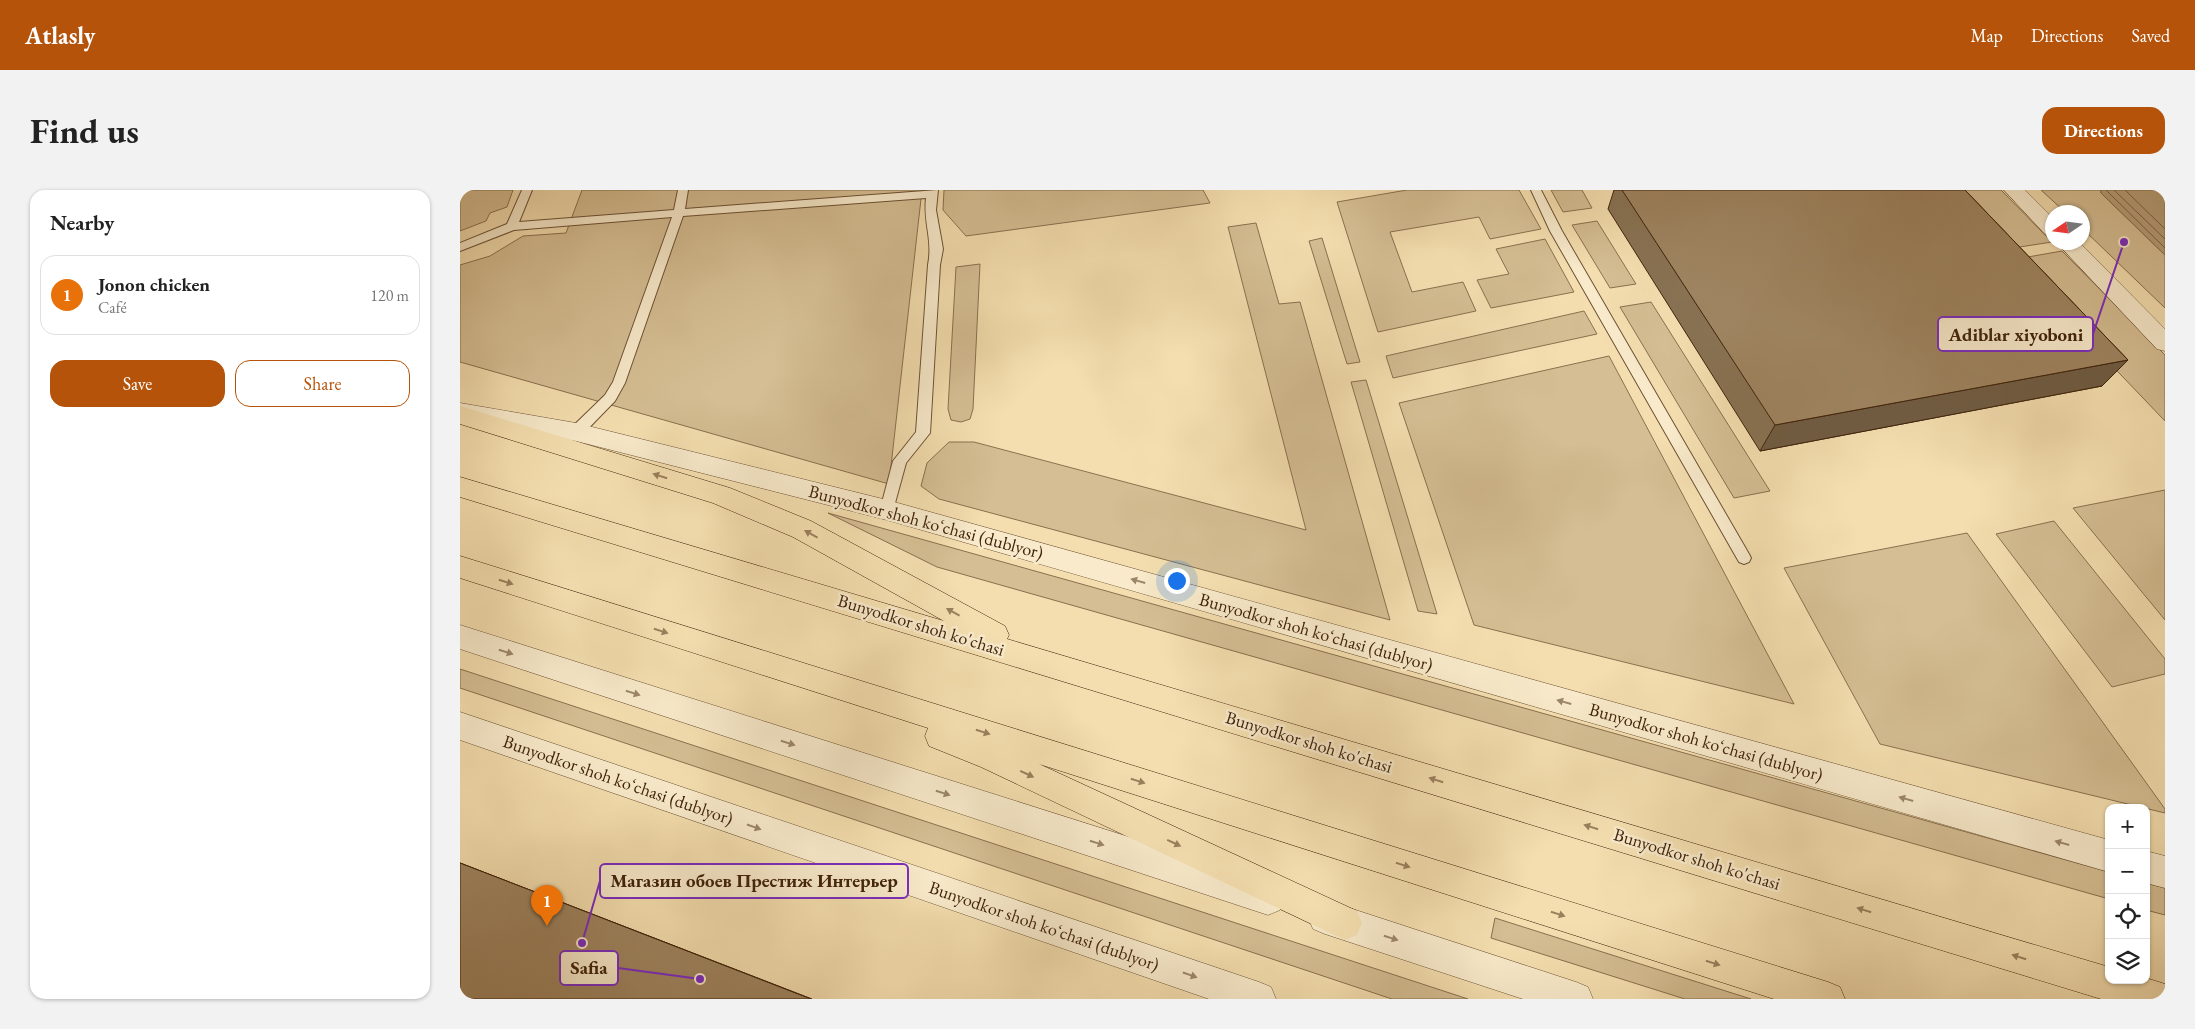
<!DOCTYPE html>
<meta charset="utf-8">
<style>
body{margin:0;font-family:"EB Garamond",serif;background:#f2f2f2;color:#222}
.controls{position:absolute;right:15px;bottom:15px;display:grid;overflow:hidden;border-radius:10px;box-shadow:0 1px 4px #0004}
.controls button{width:45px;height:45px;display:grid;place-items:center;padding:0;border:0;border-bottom:1px solid #e0e0e0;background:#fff;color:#222;font:25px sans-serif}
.compass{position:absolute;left:1585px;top:15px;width:45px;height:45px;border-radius:50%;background:#fff;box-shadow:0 1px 4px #0004;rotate:257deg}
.you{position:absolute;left:716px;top:390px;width:18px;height:18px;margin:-12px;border:4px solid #fff;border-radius:50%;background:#1a73e8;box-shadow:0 0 0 8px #1a73e833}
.badge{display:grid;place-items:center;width:32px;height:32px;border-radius:50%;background:#b45309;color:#fff;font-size:16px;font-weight:700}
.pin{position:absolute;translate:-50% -41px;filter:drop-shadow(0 1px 2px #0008)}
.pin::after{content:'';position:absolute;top:26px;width:18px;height:15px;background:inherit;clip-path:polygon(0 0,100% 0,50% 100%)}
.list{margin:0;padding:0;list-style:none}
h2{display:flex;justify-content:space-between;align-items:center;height:65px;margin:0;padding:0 20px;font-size:21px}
h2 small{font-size:16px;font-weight:400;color:#767676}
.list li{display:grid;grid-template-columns:32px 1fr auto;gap:15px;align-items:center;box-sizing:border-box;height:80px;margin:0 10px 10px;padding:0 10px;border:1px solid #e0e0e0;border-radius:15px}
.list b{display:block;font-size:19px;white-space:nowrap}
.list p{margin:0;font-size:16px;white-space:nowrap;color:#767676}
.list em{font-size:16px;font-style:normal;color:#767676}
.actions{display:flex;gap:10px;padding:15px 20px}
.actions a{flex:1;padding:11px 0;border:1px solid #b45309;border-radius:15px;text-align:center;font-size:18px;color:#b45309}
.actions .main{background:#b45309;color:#fff}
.icon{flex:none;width:28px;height:28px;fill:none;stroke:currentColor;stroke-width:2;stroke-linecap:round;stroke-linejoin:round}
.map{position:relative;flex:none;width:1705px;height:809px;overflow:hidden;border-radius:15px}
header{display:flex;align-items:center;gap:30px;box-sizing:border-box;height:70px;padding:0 25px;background:#b45309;color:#fff}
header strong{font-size:24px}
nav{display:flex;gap:28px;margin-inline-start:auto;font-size:18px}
.intro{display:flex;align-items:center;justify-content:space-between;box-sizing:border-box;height:120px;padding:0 30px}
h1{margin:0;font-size:35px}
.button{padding:12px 22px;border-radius:15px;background:#b45309;color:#fff;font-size:18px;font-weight:700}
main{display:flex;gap:30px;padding:0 30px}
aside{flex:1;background:#fff;border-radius:15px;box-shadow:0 1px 4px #0004}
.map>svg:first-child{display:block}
.green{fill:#d5be93;stroke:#8a704f}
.water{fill:#b79e77;stroke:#876d4c}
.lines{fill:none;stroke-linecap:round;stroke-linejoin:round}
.shore{stroke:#7c6041;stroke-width:1}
.service-casing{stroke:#6d5234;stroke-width:2}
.minor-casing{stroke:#6d5234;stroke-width:1}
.tertiary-casing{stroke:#6d5234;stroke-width:1}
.primary-casing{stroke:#40230b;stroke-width:1}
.service{fill:#f8eacb;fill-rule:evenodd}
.minor{fill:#f8eacb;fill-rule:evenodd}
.tertiary{fill:#f8eacb;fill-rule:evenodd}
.primary{fill:#f4deaf;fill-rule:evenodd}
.wall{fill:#887253;stroke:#40230b}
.shaded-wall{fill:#6f5c43;stroke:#40230b}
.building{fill:#9e8460;stroke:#40230b}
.oneway{fill:#9a805d}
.oneway2{fill:#9c866b}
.labels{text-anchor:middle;stroke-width:5;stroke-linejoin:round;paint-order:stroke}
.street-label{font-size:18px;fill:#40230b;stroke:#f8eacb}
.leader{fill:none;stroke:#7b2cbf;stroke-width:2}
.callout-dot{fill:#7b2cbf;stroke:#f8eacb;stroke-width:2}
.callout{fill:#f8eacb;stroke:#7b2cbf;stroke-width:2}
.callout-label{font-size:19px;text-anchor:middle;font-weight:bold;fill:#40230b}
</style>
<header>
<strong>Atlasly</strong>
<nav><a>Map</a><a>Directions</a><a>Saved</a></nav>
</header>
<div class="intro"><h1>Find us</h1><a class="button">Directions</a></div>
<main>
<aside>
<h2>Nearby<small></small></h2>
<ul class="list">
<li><span class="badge" style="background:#e8710a">1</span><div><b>Jonon chicken</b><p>Café</p></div><em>120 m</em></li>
</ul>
<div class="actions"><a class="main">Save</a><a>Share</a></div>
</aside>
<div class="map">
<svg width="1705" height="809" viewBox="0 0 1705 809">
<rect width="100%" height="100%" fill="#f4deaf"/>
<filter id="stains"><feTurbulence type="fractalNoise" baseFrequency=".004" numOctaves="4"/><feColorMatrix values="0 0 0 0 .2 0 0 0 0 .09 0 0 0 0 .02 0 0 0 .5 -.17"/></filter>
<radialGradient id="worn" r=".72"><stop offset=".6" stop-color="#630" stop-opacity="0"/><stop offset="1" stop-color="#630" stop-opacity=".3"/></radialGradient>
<g class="green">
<polygon points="0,0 53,0 47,17 30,23 26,31 0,41"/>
<polygon points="122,0 462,0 429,294 0,172 0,75 30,66 63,46 106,43"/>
<polygon points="484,0 743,0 750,13 506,46 483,20"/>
<polygon points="947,0 1059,0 1081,39 1030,49 1019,27 930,42 952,102 1003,92 1016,121 918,142 877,12"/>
<polygon points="1091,0 1122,0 1132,18 1103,22"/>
<polygon points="1483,0 1541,0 1592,52 1540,60"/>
<polygon points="1581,0 1641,0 1641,3 1705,65 1705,118 1623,39 1622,22 1605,22"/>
<polygon points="1137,31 1176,94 1150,98 1112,35"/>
<polygon points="796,33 819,114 840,112 930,430 479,309 461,296 467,273 489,252 514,252 846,340 768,37"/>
<polygon points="862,48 900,172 887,174 849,51"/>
<polygon points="1085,49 1114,102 1031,118 1017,90 1049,84 1036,59"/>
<polygon points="1602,61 1705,165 1705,231 1551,70"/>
<polygon points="520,74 513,219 510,229 501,232 491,230 488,219 496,77"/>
<polygon points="1191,112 1310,301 1274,308 1160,117"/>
<polygon points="1124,121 1137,144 933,188 926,166"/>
<polygon points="1149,166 1334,514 1014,435 939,213"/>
<polygon points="906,190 977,424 958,421 891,192"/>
<polygon points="1705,300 1705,430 1613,318"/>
<polygon points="368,323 1649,682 1649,709 477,377"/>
<polygon points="1594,331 1705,469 1705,484 1652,497 1536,344"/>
<polygon points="1507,343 1705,619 1705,623 1420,554 1324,378"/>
<polygon points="0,479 1008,809 932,809 0,498"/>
<polygon points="1686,693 1705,698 1705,725 1686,720"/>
<polygon points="1035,728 1291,809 1225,809 1031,748"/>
</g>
<polygon class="water" points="1641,0 1705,0 1705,65 1641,3"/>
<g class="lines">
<g class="shore">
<polyline points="1646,0 1705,58"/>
<polyline points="1654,0 1705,49"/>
<polyline points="1665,0 1705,39"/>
</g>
<g class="service-casing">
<g id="service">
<path d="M62,0H72L59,32L214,20L218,0H228L225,19L478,0L476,20L483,59L480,75L470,243L446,273L432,324H422L420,320L433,271L456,242L468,75C473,49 463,32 466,8L223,26L165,193L155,211L121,246L116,247L109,242L111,238L145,205L153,192L212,27L54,40L0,61V53L47,34Z"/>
<polygon points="1071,0 1081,0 1102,41 1289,364 1291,368 1289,372 1284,374 1279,372 1090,41"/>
</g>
</g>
<g class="minor-casing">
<g id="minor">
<polygon points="1544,0 1565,0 1592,27 1592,46 1585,44"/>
<polygon points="1596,52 1619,52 1705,139 1705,161 1697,159"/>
<polygon points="0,522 799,792 811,797 816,809 749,809 0,550"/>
</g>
</g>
<g class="tertiary-casing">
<g id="tertiary">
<polygon points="0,213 116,233 427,310 1649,650 1649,682 427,330 116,251 0,231"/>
<polygon points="0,435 808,691 820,696 825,708 820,720 808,725 0,459"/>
<polygon points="1686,661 1705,666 1705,698 1686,693"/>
<polygon points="865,710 1116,792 1128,797 1133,809 1063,809 865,744 853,739 848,727 853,715"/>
</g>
</g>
<g class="primary-casing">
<g id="primary">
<polygon points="0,216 270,298 351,331 545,436 549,445 547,449 1649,777 1649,790 1686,790 1686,788 1705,794 1705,809 1641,809 0,307 0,287 484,431 333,347 253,313 0,234"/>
<polygon points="0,366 1368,792 1380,797 1385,809 1314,809 579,574 897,721 902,733 897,745 885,750 521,577 469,556 465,546 468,538 0,388"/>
</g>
</g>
<use href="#service" class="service"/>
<use href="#minor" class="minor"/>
<use href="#tertiary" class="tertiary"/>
<use href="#primary" class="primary"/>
</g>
<polygon class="wall" points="1154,0 1505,0 1668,170 1642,196 1300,261 1148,19"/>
<g class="shaded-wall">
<polygon points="1668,170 1642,196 1300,261 1315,235"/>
<polygon points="0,673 352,809 351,809"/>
</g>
<g class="building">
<polygon points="1162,0 1505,0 1668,170 1315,235"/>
<polygon points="0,673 351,809 0,809"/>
</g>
<defs><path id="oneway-solid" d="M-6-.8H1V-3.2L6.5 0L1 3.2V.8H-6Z" transform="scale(1.25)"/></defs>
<g class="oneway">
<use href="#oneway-solid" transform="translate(200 286) rotate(-163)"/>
<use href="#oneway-solid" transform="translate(351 344) rotate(-151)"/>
<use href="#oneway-solid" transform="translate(46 392) rotate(18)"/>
<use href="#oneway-solid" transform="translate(493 422) rotate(-151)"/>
<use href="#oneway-solid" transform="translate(201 441) rotate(18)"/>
<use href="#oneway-solid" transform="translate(523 542) rotate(18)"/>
<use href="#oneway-solid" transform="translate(567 584) rotate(25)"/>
<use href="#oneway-solid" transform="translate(976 590) rotate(-163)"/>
<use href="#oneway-solid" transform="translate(678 591) rotate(18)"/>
<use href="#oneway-solid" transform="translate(1131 637) rotate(-163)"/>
<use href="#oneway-solid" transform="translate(714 653) rotate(25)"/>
<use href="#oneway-solid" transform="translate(943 675) rotate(18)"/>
<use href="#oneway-solid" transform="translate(1404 720) rotate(-163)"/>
<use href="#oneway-solid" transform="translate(1098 724) rotate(18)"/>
<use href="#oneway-solid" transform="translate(1559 767) rotate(-163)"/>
<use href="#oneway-solid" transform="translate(1253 773) rotate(18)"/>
</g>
<g class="oneway2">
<use href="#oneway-solid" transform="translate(678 391) rotate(-164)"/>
<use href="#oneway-solid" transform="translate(46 462) rotate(18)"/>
<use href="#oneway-solid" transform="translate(173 503) rotate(18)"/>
<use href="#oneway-solid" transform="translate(1104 512) rotate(-164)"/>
<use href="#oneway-solid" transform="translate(328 553) rotate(18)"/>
<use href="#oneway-solid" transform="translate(483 603) rotate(18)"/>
<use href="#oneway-solid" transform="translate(1446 609) rotate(-164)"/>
<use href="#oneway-solid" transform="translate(294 637) rotate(19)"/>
<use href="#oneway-solid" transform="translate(637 653) rotate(18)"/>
<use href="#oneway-solid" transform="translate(1602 653) rotate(-164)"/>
<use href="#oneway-solid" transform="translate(931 748) rotate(18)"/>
<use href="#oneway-solid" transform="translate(730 785) rotate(19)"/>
</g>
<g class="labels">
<g class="street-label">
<text transform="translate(466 332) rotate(15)" y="6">Bunyodkor shoh koʻchasi (dublyor)</text>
<text transform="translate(461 435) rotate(17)" y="6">Bunyodkor shoh ko'chasi</text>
<text transform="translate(856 442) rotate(16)" y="6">Bunyodkor shoh koʻchasi (dublyor)</text>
<text transform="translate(849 552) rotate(17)" y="6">Bunyodkor shoh ko'chasi</text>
<text transform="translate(1246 552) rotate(16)" y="6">Bunyodkor shoh koʻchasi (dublyor)</text>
<text transform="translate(158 590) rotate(19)" y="6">Bunyodkor shoh koʻchasi (dublyor)</text>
<text transform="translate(1237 669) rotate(17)" y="6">Bunyodkor shoh ko'chasi</text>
<text transform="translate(584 736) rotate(19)" y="6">Bunyodkor shoh koʻchasi (dublyor)</text>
</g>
</g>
<path class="leader" d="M1664 52L1633 144M122 753L140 691M240 789L158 778"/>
<g class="callout-dot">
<circle cx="1664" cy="52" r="5"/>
<circle cx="122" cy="753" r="5"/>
<circle cx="240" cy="789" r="5"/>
</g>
<g class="callout">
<rect x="1478" y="127" width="155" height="34" rx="5"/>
<rect x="140" y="674" width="308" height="34" rx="5"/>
<rect x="100" y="761" width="58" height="34" rx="5"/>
</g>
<g class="callout-label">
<text x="1556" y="151">Adiblar xiyoboni</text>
<text x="294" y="697">Магазин обоев Престиж Интерьер</text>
<text x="129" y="784">Safia</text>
</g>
<rect width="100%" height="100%" filter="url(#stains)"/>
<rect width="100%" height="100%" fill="url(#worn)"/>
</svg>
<div class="controls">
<button>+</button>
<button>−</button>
<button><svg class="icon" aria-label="locate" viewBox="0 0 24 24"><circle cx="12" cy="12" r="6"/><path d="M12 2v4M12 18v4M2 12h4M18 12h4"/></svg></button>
<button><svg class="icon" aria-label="layers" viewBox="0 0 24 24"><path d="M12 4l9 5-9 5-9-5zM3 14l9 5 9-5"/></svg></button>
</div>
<svg class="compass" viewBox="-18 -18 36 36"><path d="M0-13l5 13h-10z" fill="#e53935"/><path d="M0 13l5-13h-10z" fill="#767676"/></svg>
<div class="you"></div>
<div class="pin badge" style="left:87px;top:736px;background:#e8710a">1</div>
</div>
</main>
